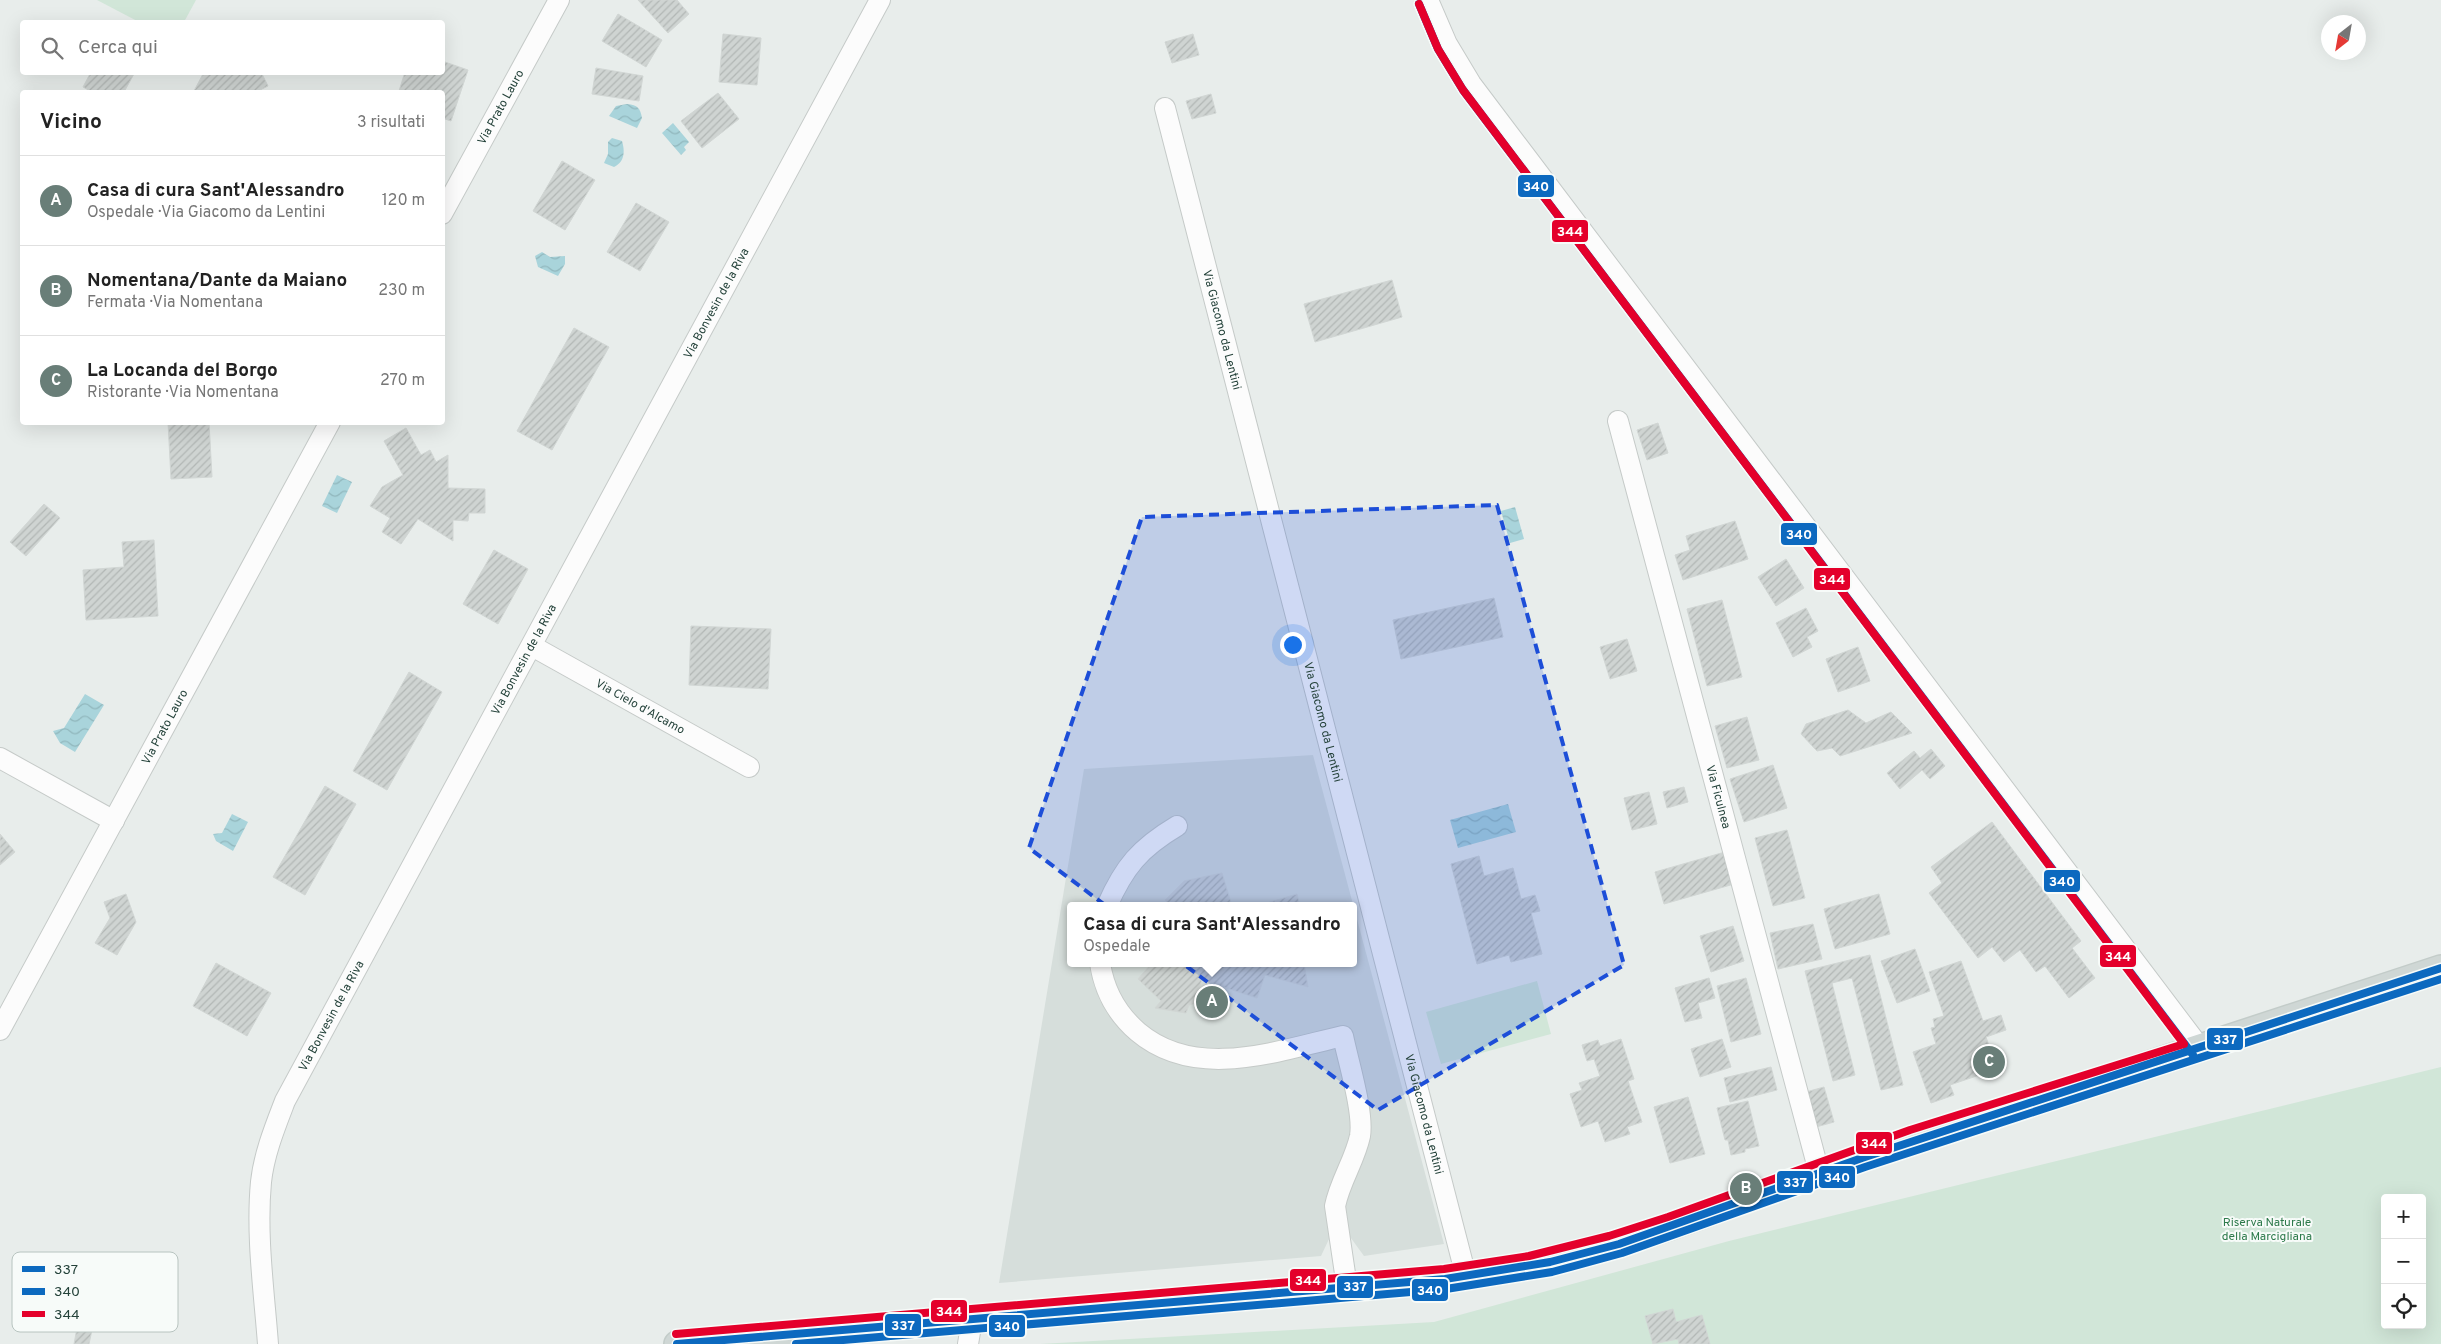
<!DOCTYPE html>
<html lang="it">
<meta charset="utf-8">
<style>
body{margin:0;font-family:Overpass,sans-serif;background:#f6f6f6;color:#222}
.controls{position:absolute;right:15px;bottom:15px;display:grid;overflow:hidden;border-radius:5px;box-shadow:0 5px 20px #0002}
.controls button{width:45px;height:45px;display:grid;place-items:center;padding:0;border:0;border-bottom:1px solid #e0e0e0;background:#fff;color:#222;font:25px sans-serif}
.compass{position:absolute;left:2321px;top:15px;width:45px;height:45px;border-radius:50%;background:#fff;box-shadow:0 5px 20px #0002;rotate:211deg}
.you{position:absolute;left:1292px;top:644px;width:18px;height:18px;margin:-12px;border:4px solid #fff;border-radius:50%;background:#1a73e8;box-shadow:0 0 0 8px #1a73e833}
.badge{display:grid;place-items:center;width:32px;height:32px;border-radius:50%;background:#697e78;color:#fff;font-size:16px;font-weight:700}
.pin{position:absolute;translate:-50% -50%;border:2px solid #fff;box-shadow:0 1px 5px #0006}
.popup{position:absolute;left:1067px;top:902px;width:290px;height:65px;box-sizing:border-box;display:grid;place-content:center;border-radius:5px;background:#fff;filter:drop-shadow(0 1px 4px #0005);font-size:16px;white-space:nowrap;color:#767676}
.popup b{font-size:19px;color:#222}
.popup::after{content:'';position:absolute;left:50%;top:100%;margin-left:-10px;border:10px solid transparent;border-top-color:#fff}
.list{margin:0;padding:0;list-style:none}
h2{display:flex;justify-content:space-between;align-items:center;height:65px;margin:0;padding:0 20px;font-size:21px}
h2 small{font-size:16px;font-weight:400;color:#767676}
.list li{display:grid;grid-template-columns:32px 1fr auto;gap:15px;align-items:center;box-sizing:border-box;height:90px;padding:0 20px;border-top:1px solid #e0e0e0}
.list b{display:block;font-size:19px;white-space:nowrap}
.list p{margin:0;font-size:16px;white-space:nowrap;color:#767676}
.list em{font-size:16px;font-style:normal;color:#767676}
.icon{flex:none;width:28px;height:28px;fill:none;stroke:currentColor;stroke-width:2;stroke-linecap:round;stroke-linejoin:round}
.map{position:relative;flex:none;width:2441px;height:1344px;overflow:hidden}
.search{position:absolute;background:#fff;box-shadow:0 5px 20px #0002;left:20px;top:20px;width:425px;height:55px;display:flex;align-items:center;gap:12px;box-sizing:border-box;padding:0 18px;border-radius:5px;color:#767676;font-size:19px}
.panel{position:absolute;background:#fff;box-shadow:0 5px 20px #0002;left:20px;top:90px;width:425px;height:335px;border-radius:5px}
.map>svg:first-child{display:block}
.built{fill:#d6dedb;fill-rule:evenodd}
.green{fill:#d1e6d8;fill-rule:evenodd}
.water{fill:url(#water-waves)}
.building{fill:url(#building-hatch);stroke:#d1d6d4}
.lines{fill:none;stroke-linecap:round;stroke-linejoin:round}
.minor-casing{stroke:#c5cac8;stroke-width:22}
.major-casing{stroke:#c3ccc9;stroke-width:28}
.minor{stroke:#fcfcfc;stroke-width:20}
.major{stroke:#cfd7d5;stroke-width:25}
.bus-1-casing{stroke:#f7fbf9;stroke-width:11}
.bus-2-casing{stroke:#f7fbf9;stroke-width:11}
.bus-3-casing{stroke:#f7fbf9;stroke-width:11}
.bus-1{stroke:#0c69bf;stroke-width:8}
.bus-2{stroke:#0c69bf;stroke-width:8}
.bus-3{stroke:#e4002b;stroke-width:8}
.marked{fill:#1d4ed8;fill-opacity:0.2;stroke:#1d4ed8;stroke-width:4;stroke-dasharray:10 6;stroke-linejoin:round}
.labels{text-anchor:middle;stroke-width:4;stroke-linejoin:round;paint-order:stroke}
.street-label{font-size:12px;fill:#24423a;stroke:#f7fbf9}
.park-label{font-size:12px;fill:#2d7a4b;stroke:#f7fbf9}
.key{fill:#f7fbf9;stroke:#b8c4c0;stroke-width:1}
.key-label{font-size:14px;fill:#24423a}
.line-badge{stroke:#f7fbf9;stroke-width:2}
.badge-label{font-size:14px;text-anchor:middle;font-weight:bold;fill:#fff}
</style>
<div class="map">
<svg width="2441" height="1344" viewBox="0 0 2441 1344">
<defs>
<pattern id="water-waves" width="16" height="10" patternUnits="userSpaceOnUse" patternTransform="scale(1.25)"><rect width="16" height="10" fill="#a9d4db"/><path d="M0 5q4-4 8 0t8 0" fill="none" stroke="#91b7bd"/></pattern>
<pattern id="building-hatch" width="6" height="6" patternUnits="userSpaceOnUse" patternTransform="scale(1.25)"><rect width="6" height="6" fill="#cfd4d2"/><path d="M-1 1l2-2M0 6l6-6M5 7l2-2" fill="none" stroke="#b2b7b5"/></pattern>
</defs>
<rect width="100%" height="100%" fill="#e8edeb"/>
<path class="built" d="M1313,755L1444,1244L1364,1256L1348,1234L1330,1237L1321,1256L999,1283L1084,769ZM1071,906H1353V963H1071Z"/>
<g class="green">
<polygon points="97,0 196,0 184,22 139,22"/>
<polygon points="1537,981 1551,1034 1441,1064 1426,1012"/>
<path d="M2441,1067V1344H1040L1434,1322L1729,1241ZM2385,1198H2422V1325H2385Z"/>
</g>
<g class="water">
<path d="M627,104C638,105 640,108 642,118L637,128L609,116L616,106Z"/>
<polygon points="673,123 689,142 684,147 686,150 681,155 662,133"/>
<path d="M612,138L622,141C625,151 625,162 614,167L604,163L608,154V142Z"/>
<polygon points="542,252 550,257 565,256 565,264 558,276 538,267 535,256"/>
<polygon points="337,475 352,482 337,513 322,506"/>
<polygon points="1515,507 1524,539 1510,543 1501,511"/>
<polygon points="85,694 104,705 75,752 60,743 53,731 64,728"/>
<polygon points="1508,804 1516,832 1458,848 1450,820"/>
<polygon points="232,814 248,822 233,851 216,841 213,834 222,833"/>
</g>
<g class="building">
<polygon points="638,0 677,0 689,14 668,33"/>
<polygon points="618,14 662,40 646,67 602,41"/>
<polygon points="723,34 761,38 757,85 719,82"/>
<polygon points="1193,34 1199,55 1172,63 1165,42"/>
<polygon points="442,61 468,70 451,121 442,118 442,92 399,91 405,72 442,72"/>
<polygon points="596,68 643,76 639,101 592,94"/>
<polygon points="91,72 135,72 124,92 92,92 83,87"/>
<polygon points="204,72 261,72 268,86 256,92 197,92 194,91"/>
<polygon points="718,93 739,119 702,148 681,121"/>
<polygon points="1211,94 1216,113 1192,119 1186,101"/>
<polygon points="562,161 595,180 565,230 533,211"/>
<polygon points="636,203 669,222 640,271 607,252"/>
<polygon points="1392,280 1402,317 1315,342 1304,304"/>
<polygon points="574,328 609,347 552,450 517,431"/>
<polygon points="168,422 209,422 212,477 171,479"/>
<polygon points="1658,423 1668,453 1647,460 1637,430"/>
<polygon points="406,428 421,455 430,450 436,462 448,455 448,488 485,489 485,513 469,513 468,521 453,520 453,541 418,519 401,544 382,532 390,518 370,506 382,487 403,475 384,441"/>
<polygon points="44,504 60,518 26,556 10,542"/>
<polygon points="1735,521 1748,559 1683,580 1675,555 1690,550 1686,536"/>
<polygon points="154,540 158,616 86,620 83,570 124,567 122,542"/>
<polygon points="494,550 528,569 498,624 463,604"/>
<polygon points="1786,559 1804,588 1776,606 1758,577"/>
<polygon points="1494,598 1503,637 1401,659 1393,620"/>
<polygon points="1722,600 1742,677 1707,686 1687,609"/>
<polygon points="1806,608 1818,631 1807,637 1812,647 1793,657 1776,623"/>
<polygon points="691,626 771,629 768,689 689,685"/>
<polygon points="1627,639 1637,671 1610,679 1600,647"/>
<polygon points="1858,647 1870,681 1838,692 1826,659"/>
<polygon points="409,672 442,692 387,790 353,771"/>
<polygon points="1848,710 1866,723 1891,712 1912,733 1840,756 1832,748 1817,751 1801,734 1806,724"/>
<polygon points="1747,717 1759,760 1727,768 1715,726"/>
<polygon points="1931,749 1945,766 1930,779 1922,770 1900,789 1887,773 1914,751 1920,758"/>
<polygon points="1773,765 1787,808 1744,822 1730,779"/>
<polygon points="325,786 356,804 305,895 273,877"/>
<polygon points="1684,787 1688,802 1667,808 1663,792"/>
<polygon points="1649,792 1657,824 1632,830 1624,798"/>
<polygon points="1992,822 2081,941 2072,948 2095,978 2069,998 2045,966 2036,972 2020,950 2004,962 1992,947 1978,958 1929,893 1942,883 1931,867"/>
<polygon points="1787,830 1805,898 1773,906 1755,838"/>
<polygon points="0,834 15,852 0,865"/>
<polygon points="1725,852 1734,884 1664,904 1655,872"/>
<polygon points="1479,856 1484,876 1513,868 1521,899 1535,895 1540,911 1531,913 1542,954 1511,962 1509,955 1477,964 1451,864"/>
<polygon points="1222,873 1232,906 1167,906 1168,903 1165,900 1184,881"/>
<polygon points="126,894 136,922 117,955 95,943 110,918 104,902"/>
<polygon points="1297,894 1300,906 1257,906"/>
<polygon points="1879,894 1890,934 1835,949 1824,909"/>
<polygon points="1813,924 1822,959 1778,969 1770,933"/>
<polygon points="1733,926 1744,961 1711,972 1700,936"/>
<polygon points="1915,949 1930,991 1897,1003 1881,961"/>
<polygon points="1870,955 1903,1085 1881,1090 1852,978 1832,983 1855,1075 1833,1081 1805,971"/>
<polygon points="1961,961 1983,1021 2001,1015 2006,1030 1986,1037 1997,1069 1950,1085 1954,1095 1931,1103 1913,1052 1936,1044 1931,1028 1935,1027 1933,1019 1944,1016 1929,972"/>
<polygon points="216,963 271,993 247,1036 193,1006"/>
<polygon points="1152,963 1304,963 1308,987 1265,975 1257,998 1202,980 1193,1004 1189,1005 1186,1013 1155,1008 1161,1001 1138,979"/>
<polygon points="1709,978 1715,998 1698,1003 1702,1018 1685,1022 1675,988"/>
<polygon points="1746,978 1761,1034 1731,1042 1717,986"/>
<polygon points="1621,1039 1634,1079 1628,1081 1642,1122 1627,1127 1630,1134 1605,1142 1598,1121 1581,1127 1570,1094 1582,1090 1579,1083 1600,1076 1594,1059 1587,1061 1582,1045 1598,1040 1600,1046"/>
<polygon points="1722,1039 1731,1067 1700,1077 1691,1049"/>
<polygon points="1771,1067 1777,1090 1730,1102 1724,1078"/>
<polygon points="1824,1087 1834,1122 1816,1127 1806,1092"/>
<polygon points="1688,1097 1705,1154 1670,1163 1654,1107"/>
<polygon points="1748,1101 1759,1146 1745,1149 1745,1152 1731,1155 1728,1140 1725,1140 1717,1108"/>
<polygon points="1673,1309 1676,1322 1702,1315 1710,1344 1679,1344 1678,1339 1653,1344 1645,1316"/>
<polygon points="77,1328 92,1330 89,1344 74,1344"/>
</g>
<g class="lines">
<g class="minor-casing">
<g id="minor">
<polyline points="1428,0 1447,44 1471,84 2201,1049"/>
<path id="s1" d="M1165,108L1466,1276"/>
<path id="s2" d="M442,214L559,0"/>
<path id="s3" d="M1618,421L1819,1172"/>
<path id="s4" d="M532,646L749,767"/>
<polyline points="0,758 114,821"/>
<path d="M1107,906C1124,867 1140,848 1177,826"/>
<path d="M1100,963C1104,990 1117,1014 1138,1032C1196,1081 1277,1051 1343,1036C1348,1061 1364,1112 1360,1136C1355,1160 1340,1181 1335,1206L1347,1287"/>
<path id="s5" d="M0,1030L330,422"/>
<path id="s6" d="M268,1344C264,1291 256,1235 261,1182C264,1154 275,1127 285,1101L880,0"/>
<polyline points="968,1344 972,1320"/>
</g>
</g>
<g class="major-casing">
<path id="major" d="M677,1344L1445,1279C1492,1273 1539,1266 1584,1254C1679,1228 1769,1189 1862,1158C2055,1093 2248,1033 2441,968"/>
</g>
<use href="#minor" class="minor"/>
<use href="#major" class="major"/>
<g class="bus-1-casing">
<polyline id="bus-1" points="677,1344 1445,1279 1550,1262 1619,1244 1862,1158 2441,968"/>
</g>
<g class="bus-2-casing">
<g id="bus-2">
<polyline points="1419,4 1438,49 1463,90 2193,1055"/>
<polyline points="796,1344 1446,1289 1552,1272 1622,1253 1865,1167 2441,979"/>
</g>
</g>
<g class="bus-3-casing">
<polyline id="bus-3" points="676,1334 1444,1269 1529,1256 1609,1236 1668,1217 1910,1130 2184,1044 1463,90 1438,49 1419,4"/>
</g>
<use href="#bus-1" class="bus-1"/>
<use href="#bus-2" class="bus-2"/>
<use href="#bus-3" class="bus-3"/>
</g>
<path class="marked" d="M1497,505L1624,965L1378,1110L1029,848L1142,517Z"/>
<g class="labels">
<g class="street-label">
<text dy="4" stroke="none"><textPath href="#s2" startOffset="122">Via Prato Lauro</textPath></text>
<text dy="4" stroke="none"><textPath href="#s6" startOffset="1154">Via Bonvesin de la Riva</textPath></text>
<text dy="4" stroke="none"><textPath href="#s1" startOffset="229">Via Giacomo da Lentini</textPath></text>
<text dy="4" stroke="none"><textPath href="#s6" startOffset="749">Via Bonvesin de la Riva</textPath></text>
<text dy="4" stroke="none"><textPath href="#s4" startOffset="124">Via Cielo d'Alcamo</textPath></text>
<text dy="4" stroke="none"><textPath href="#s1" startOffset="634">Via Giacomo da Lentini</textPath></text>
<text dy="4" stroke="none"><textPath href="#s5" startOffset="345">Via Prato Lauro</textPath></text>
<text dy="4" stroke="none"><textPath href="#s3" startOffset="389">Via Ficulnea</textPath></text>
<text dy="4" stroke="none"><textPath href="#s6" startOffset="344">Via Bonvesin de la Riva</textPath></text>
<text dy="4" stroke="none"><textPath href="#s1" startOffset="1039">Via Giacomo da Lentini</textPath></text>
</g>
<g class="park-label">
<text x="2267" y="1226">Riserva Naturale<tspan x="2267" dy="14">della Marcigliana</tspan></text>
</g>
</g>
<rect x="12" y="1252" width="166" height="80" rx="8" class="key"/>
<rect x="22" y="1266" width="23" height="6" fill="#0c69bf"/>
<rect x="22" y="1288" width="23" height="7" fill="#0c69bf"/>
<rect x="22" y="1311" width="23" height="6" fill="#e4002b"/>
<g class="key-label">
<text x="54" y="1274">337</text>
<text x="54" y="1296">340</text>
<text x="54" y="1319">344</text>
</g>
<g class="line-badge">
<rect x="1517" y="174" width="38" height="24" rx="5" fill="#0c69bf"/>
<rect x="1551" y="219" width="38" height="24" rx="5" fill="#e4002b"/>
<rect x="1780" y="522" width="38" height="24" rx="5" fill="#0c69bf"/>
<rect x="1813" y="567" width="38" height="24" rx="5" fill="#e4002b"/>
<rect x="2043" y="869" width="38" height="24" rx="5" fill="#0c69bf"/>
<rect x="2099" y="944" width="38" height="24" rx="5" fill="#e4002b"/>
<rect x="2206" y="1027" width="38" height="24" rx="5" fill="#0c69bf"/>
<rect x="1855" y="1131" width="38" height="24" rx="5" fill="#e4002b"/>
<rect x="1818" y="1165" width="38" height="24" rx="5" fill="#0c69bf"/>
<rect x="1776" y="1170" width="38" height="24" rx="5" fill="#0c69bf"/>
<rect x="1289" y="1268" width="38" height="24" rx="5" fill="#e4002b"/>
<rect x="1336" y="1275" width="38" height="24" rx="5" fill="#0c69bf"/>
<rect x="1411" y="1278" width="38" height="24" rx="5" fill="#0c69bf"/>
<rect x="930" y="1299" width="38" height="24" rx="5" fill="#e4002b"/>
<rect x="884" y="1313" width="38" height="24" rx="5" fill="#0c69bf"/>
<rect x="988" y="1314" width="38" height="24" rx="5" fill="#0c69bf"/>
</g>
<g class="badge-label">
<text x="1536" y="191">340</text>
<text x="1570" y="236">344</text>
<text x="1799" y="539">340</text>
<text x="1832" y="584">344</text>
<text x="2062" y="886">340</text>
<text x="2118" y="961">344</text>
<text x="2225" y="1044">337</text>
<text x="1874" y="1148">344</text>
<text x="1837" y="1182">340</text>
<text x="1795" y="1187">337</text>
<text x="1308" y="1285">344</text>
<text x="1355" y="1291">337</text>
<text x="1430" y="1295">340</text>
<text x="949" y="1316">344</text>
<text x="903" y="1330">337</text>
<text x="1007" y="1331">340</text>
</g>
</svg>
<div class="controls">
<button>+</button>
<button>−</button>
<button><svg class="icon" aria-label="locate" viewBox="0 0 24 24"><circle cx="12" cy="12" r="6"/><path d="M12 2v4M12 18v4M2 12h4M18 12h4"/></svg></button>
</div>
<svg class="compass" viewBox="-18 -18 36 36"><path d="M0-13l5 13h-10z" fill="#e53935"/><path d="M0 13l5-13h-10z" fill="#767676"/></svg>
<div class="you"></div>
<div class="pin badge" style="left:1212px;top:1002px">A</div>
<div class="popup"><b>Casa di cura Sant'Alessandro</b>Ospedale</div>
<div class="pin badge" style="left:1746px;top:1189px">B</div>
<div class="pin badge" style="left:1989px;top:1062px">C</div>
<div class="search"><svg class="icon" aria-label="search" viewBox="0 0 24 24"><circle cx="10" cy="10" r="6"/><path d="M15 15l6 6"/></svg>Cerca qui</div>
<section class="panel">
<h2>Vicino<small>3 risultati</small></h2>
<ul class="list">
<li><span class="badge">A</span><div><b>Casa di cura Sant'Alessandro</b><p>Ospedale · Via Giacomo da Lentini</p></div><em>120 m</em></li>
<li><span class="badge">B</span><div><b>Nomentana/Dante da Maiano</b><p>Fermata · Via Nomentana</p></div><em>230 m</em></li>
<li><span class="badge">C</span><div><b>La Locanda del Borgo</b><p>Ristorante · Via Nomentana</p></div><em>270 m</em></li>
</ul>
</section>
</div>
